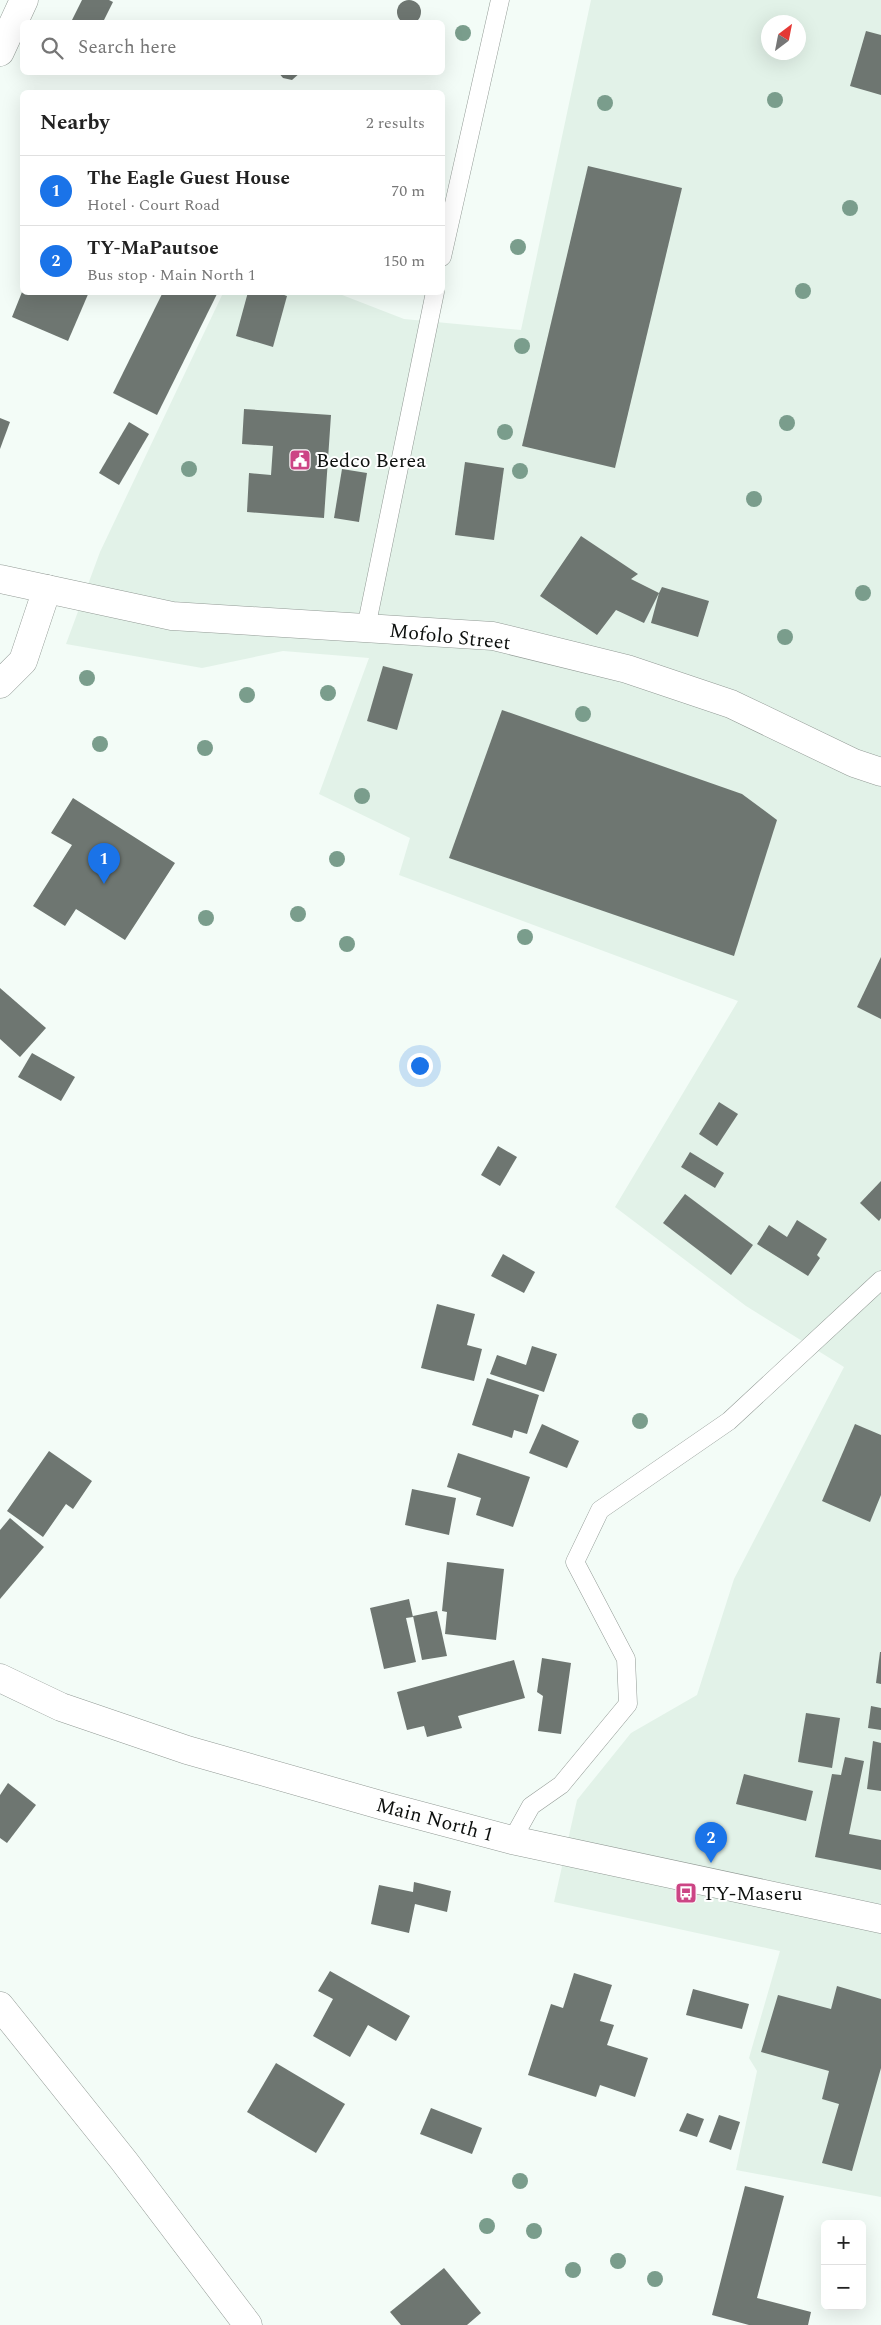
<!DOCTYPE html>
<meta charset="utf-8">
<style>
body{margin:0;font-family:Spectral,serif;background:#f2f2f2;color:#222}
.controls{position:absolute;right:15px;bottom:15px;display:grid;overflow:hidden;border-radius:8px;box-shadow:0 5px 20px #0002}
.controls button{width:45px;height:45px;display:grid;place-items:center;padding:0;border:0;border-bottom:1px solid #e0e0e0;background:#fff;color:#222;font:25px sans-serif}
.compass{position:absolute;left:761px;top:15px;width:45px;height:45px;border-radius:50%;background:#fff;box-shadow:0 5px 20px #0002;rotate:32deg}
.you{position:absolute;left:419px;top:1065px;width:18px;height:18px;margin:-12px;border:4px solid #fff;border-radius:50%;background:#1a73e8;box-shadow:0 0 0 8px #1a73e833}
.badge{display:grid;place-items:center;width:32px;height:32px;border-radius:50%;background:#1a73e8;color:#fff;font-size:16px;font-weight:700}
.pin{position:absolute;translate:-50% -41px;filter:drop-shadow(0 1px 2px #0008)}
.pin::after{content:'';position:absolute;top:26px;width:18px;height:15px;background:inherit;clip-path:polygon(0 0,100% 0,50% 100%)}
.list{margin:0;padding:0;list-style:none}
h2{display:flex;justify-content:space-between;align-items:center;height:65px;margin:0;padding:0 20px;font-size:21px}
h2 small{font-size:16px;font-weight:400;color:#767676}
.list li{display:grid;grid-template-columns:32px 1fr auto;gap:15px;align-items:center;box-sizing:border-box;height:70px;padding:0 20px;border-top:1px solid #e0e0e0}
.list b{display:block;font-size:19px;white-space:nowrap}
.list p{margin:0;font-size:16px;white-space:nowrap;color:#767676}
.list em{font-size:16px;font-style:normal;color:#767676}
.icon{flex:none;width:28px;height:28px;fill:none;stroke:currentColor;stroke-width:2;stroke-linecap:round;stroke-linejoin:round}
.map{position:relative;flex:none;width:881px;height:2325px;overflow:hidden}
.search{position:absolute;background:#fff;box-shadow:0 5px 20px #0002;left:20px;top:20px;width:425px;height:55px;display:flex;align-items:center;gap:12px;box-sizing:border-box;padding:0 18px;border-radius:8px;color:#767676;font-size:19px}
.panel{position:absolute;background:#fff;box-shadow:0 5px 20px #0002;left:20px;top:90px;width:425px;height:205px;border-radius:8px}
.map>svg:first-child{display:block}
.built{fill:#e2f2e8;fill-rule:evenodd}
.building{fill:#6e7671}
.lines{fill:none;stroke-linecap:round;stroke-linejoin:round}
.lane-casing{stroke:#929a95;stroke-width:19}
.street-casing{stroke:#929a95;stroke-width:29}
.secondary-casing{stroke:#929a95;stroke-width:29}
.primary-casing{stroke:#929a95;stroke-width:29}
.lane{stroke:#fff;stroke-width:18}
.street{stroke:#fff;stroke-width:28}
.secondary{stroke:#fff;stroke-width:28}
.primary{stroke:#fff;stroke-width:28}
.tree{fill:#7a9d8c}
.labels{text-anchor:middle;stroke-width:4;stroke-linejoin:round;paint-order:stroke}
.poi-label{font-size:20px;fill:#0d100e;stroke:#fff;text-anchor:start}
.street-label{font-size:20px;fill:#0d100e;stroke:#fff}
</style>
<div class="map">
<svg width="881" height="2325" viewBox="0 0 881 2325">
<rect width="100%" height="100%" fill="#f3fcf7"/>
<path class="built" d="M591,0H881V2197L736,2170L757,2071L749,2058L780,1951L554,1902L577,1800L631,1733L697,1695L734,1579L844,1367L746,1306L615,1207L738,1001L399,875L410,838L319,794L369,658L283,651L202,668L66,644L100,552L223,293H337L404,319L521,330ZM768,22H798V52H768Z"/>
<g class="building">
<circle cx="409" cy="12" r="12"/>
<polygon points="82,0 109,0 113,2 103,22 71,22"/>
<polygon points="866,31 881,35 881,95 850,86"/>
<polygon points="278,72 301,72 292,80 283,78"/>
<polygon points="588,166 682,188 615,468 522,446"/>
<polygon points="22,292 89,292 68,341 12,317"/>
<polygon points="163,292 218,292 157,415 113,393"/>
<polygon points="248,292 276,292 287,296 273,347 236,336"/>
<polygon points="244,409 331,415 324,518 247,512 249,473 271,475 273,446 242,444"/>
<polygon points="0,418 10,422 0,449"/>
<polygon points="129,422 149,434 119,485 99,473"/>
<polygon points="465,462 504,468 494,540 455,535"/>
<polygon points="342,469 367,473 359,522 334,518"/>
<polygon points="581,536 638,574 631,579 659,593 662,587 709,601 698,637 651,623 659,593 644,623 616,610 597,635 540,596"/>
<polygon points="383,666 413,674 397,730 367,721"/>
<polygon points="502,710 742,794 777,820 734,956 449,858"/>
<polygon points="73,798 175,863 125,940 76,909 65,926 33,906 72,845 51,833"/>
<polygon points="881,957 881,1019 857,1007"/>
<polygon points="0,988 46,1028 20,1057 0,1039"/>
<polygon points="32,1053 75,1077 61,1101 18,1077"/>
<polygon points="719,1102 738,1114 717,1146 699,1134"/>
<polygon points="498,1146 517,1157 500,1186 481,1175"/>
<polygon points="690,1152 724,1173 715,1188 681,1167"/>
<polygon points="881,1181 881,1218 879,1221 860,1203"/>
<polygon points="685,1194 753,1245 731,1275 663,1223"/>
<polygon points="797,1220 827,1239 817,1255 820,1258 808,1276 757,1244 769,1225 787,1237"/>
<polygon points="503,1254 535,1272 524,1293 491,1276"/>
<polygon points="437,1304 475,1314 467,1345 482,1349 474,1381 421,1368"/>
<polygon points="532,1346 557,1354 544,1392 490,1374 497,1355 526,1365"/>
<polygon points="487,1378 539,1395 527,1434 514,1430 512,1438 472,1425"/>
<polygon points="542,1424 579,1441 567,1468 529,1453"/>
<polygon points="855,1424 881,1435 881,1495 870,1522 822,1501"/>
<polygon points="49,1451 92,1481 73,1509 66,1504 43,1537 7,1511"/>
<polygon points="458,1453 530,1477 513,1527 476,1515 481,1498 447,1487"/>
<polygon points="412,1489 456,1498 449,1535 405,1525"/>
<polygon points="10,1518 44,1547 0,1599 0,1530"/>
<polygon points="447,1562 504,1569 496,1640 445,1634 447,1612 442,1611"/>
<polygon points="409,1599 413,1617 406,1618 416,1662 384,1669 370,1608"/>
<polygon points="437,1611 447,1656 422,1660 413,1616"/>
<polygon points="880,1652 881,1652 881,1684 876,1683"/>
<polygon points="542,1658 571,1663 561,1734 538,1731 543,1696 537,1692"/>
<polygon points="514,1660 525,1698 458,1716 462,1728 427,1737 424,1726 407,1730 397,1692"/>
<polygon points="871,1706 881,1708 881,1730 868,1728"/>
<polygon points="806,1713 840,1718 832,1768 798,1762"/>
<polygon points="873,1741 881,1743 881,1791 867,1789"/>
<polygon points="845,1757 864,1761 849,1834 881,1840 881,1870 815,1857 832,1774 841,1775"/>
<polygon points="744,1774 813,1791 806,1821 736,1804"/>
<polygon points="8,1783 36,1805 7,1843 0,1838 0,1795"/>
<polygon points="414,1882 451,1891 447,1912 415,1904 409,1933 371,1924 379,1885 413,1892"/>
<polygon points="330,1971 410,2016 396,2041 368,2025 350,2057 313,2036 333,1999 318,1991"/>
<polygon points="574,1973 612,1985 600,2021 614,2025 607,2045 648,2058 635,2097 600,2085 596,2097 528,2075 551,2004 563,2008"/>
<polygon points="837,1986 881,1999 881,2068 852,2171 822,2163 839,2104 822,2099 829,2071 761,2052 778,1995 831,2009"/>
<polygon points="693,1989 749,2004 742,2029 686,2015"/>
<polygon points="276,2063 345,2104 316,2153 247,2112"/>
<polygon points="431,2108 482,2128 472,2154 420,2134"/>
<polygon points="687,2113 704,2119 697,2137 679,2131"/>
<polygon points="719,2115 740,2122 731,2150 709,2142"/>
<polygon points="745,2186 784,2196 757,2298 811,2312 808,2325 749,2325 712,2315"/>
<polygon points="444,2268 481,2313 467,2325 401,2325 390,2312"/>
</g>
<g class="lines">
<g class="lane-casing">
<g id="lane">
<polyline points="442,257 500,0"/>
<polyline points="366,628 435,292"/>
<polyline points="512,1840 531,1806 561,1785 628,1704 626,1659 575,1562 600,1510 729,1421 881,1280"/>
</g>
</g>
<g class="street-casing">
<g id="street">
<polyline points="0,52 24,0"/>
<polyline points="0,684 23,661 47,589"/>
<polyline points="0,2006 124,2161 248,2325"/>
</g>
</g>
<g class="secondary-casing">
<polyline id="secondary" points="0,579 172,616 493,636 627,669 731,704 854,763 881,772"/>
</g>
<g class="primary-casing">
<polyline id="primary" points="0,1678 61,1707 187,1750 384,1806 512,1840 881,1919"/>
</g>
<use href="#lane" class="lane"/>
<use href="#street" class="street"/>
<use href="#secondary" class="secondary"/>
<use href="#primary" class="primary"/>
</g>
<g class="tree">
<circle cx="463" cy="33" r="8"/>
<circle cx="775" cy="100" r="8"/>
<circle cx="605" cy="103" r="8"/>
<circle cx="850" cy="208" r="8"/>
<circle cx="518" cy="247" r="8"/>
<circle cx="803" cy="291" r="8"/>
<circle cx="522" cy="346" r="8"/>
<circle cx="787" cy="423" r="8"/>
<circle cx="505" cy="432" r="8"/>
<circle cx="189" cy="469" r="8"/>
<circle cx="520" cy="471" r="8"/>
<circle cx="754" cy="499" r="8"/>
<circle cx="863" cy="593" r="8"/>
<circle cx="785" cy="637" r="8"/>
<circle cx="87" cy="678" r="8"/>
<circle cx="328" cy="693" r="8"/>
<circle cx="247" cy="695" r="8"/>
<circle cx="583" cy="714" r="8"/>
<circle cx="100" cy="744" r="8"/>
<circle cx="205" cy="748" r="8"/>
<circle cx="362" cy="796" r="8"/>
<circle cx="337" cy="859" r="8"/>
<circle cx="298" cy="914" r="8"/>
<circle cx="206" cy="918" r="8"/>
<circle cx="525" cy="937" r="8"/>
<circle cx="347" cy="944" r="8"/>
<circle cx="640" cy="1421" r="8"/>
<circle cx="520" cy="2181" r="8"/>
<circle cx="487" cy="2226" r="8"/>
<circle cx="534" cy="2231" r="8"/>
<circle cx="618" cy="2261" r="8"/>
<circle cx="573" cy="2270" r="8"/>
<circle cx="655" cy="2279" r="8"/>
</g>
<defs>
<g id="civic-square" transform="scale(1.125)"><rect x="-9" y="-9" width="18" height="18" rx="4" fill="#cc4585" stroke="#fff"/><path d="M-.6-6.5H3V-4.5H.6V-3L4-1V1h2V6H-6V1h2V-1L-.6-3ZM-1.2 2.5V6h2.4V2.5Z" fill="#fff"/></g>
<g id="bus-square" transform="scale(1.125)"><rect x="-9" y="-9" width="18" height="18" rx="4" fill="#cc4585" stroke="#fff"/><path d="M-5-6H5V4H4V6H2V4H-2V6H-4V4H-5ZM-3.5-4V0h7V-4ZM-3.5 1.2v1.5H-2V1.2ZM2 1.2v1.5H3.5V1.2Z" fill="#fff"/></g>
</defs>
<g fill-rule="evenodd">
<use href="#civic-square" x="300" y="460"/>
<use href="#bus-square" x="686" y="1893"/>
</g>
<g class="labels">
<g class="poi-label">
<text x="316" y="467">Bedco Berea</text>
<text x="702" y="1900">TY-Maseru</text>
</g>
<g class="street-label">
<text transform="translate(450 636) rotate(6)" y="7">Mofolo Street</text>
<text transform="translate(435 1819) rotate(15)" y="7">Main North 1</text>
</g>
</g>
</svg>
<div class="controls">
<button>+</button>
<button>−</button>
</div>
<svg class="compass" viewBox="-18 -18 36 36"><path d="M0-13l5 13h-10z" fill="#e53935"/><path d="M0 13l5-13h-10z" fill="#767676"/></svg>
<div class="you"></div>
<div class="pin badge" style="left:104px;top:884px">1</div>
<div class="pin badge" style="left:711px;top:1863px">2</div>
<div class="search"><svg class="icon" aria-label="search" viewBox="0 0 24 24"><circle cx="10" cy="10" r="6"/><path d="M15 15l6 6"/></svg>Search here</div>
<section class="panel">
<h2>Nearby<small>2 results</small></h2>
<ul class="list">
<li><span class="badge">1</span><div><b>The Eagle Guest House</b><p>Hotel · Court Road</p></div><em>70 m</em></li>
<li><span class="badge">2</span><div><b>TY-MaPautsoe</b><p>Bus stop · Main North 1</p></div><em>150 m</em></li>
</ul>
</section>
</div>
